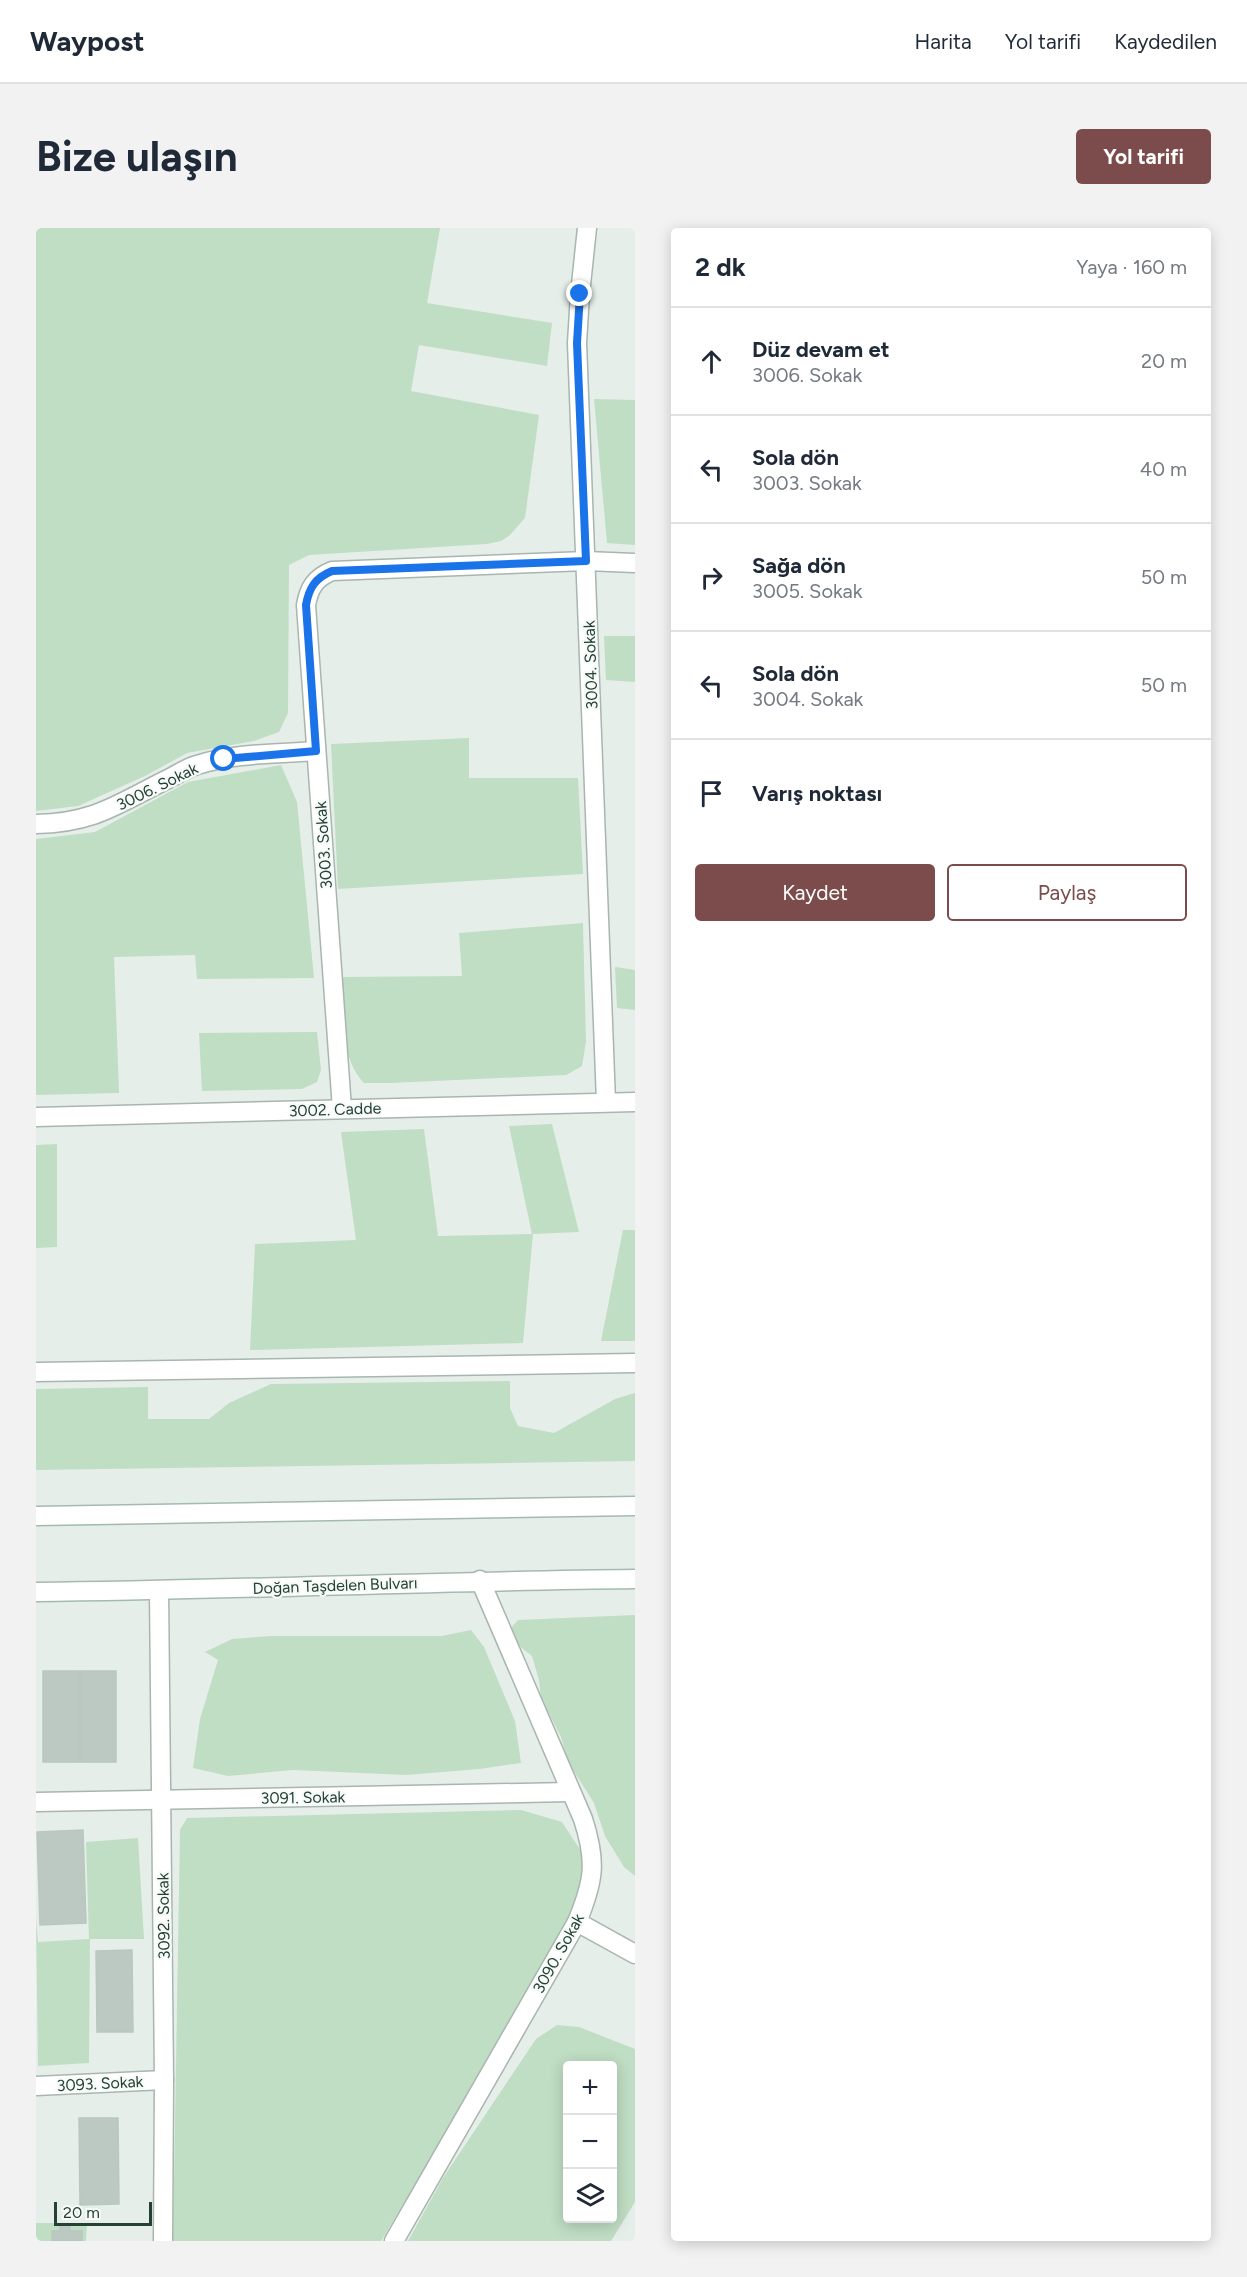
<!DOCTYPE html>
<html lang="tr">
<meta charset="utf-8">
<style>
body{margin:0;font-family:Figtree,sans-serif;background:#f2f2f3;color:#1f2937}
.controls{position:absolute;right:18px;bottom:18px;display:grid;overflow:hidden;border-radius:6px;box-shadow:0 3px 15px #0003}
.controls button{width:54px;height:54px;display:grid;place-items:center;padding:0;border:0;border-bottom:2px solid #e0e1e3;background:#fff;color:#1f2937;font:30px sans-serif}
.scale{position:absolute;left:18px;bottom:15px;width:98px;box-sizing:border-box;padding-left:6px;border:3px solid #254035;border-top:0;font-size:16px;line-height:21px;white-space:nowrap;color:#254035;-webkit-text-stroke:4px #f6faf8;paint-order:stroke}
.stop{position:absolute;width:18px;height:18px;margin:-14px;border:4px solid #1a73e8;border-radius:50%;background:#fff}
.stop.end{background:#1a73e8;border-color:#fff;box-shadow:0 2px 6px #0008}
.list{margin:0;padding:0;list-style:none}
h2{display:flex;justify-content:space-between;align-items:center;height:78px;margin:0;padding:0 24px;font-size:26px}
h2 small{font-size:20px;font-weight:400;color:#747a83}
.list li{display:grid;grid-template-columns:39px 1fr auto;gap:18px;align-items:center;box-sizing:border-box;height:108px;padding:0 24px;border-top:2px solid #e0e1e3}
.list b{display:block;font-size:22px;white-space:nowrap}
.list p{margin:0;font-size:20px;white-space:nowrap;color:#747a83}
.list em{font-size:20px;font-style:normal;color:#747a83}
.actions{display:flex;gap:12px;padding:18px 24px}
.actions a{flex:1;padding:14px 0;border:2px solid #7c4b4b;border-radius:6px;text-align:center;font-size:21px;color:#7c4b4b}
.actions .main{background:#7c4b4b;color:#fff}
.icon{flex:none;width:33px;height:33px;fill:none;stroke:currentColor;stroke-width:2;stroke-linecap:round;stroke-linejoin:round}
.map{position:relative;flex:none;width:599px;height:2013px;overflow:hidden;border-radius:6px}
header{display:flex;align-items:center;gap:36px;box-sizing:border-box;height:84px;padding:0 30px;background:#fff;border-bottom:2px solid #e0e1e3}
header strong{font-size:28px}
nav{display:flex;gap:33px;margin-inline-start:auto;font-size:21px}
.intro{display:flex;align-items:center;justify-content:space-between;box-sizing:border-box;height:144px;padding:0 36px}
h1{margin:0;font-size:42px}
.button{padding:15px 27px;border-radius:6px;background:#7c4b4b;color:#fff;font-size:21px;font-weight:700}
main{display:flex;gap:36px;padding:0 36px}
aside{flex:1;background:#fff;border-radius:6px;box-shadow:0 3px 15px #0003}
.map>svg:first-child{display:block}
.green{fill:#c0dec4;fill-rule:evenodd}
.building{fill:#bbc9c2;stroke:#b8c8bf;stroke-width:1.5}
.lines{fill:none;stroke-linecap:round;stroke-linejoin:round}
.minor-casing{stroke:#a8b6af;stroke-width:21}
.secondary-casing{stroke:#a4bab0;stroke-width:21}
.minor{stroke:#fff;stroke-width:18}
.secondary{stroke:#fff;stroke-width:18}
.route{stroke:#1a73e8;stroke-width:8}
.labels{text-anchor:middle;stroke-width:4.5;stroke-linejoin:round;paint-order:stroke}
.street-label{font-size:16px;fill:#254035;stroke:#f6faf8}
</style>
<header>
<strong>Waypost</strong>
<nav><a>Harita</a><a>Yol tarifi</a><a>Kaydedilen</a></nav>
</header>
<div class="intro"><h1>Bize ulaşın</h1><a class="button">Yol tarifi</a></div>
<main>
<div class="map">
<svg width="599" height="2013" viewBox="0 0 599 2013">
<rect width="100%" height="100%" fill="#e6eee9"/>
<g class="green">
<polygon points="0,0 404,0 391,75 516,95 511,138 383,117 375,163 503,187 489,290 474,307 465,313 451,316 273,327 253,337 252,485 243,504 218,513 151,525 109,548 42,578 0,583"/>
<polygon points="558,171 599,172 599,317 571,315"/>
<polygon points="568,408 599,408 599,454 570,452"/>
<polygon points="433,510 433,550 542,550 547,646 302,661 295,516"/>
<polygon points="245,537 261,574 278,750 161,751 159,727 78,729 83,865 0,867 0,611 59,604 152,554"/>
<path d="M547,695L550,814L546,838L530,847L355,855H328C303,829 308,783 305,749L426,748L423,705Z"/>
<polygon points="579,739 599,742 599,782 581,780"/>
<polygon points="281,804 285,842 281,854 266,861 166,863 163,805"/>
<polygon points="516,896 543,1004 497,1006 487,1115 214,1122 219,1016 320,1012 305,904 388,901 402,1008 496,1006 473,898"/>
<polygon points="21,916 21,1019 0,1020 0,917"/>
<polygon points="587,1002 599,1002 599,1113 565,1113"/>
<polygon points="474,1153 474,1180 482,1198 518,1205 579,1171 599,1165 599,1233 0,1242 0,1161 112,1159 112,1191 173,1191 193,1175 235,1156"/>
<polygon points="599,1387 599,1648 588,1639 569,1608 558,1575 532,1534 525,1509 505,1470 503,1452 496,1428 482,1417 474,1401 482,1392"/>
<polygon points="435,1402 448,1419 479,1493 485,1535 443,1541 370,1547 257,1542 192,1548 157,1540 164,1491 182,1432 169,1424 196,1411 235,1408 406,1408"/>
<polygon points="485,1582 526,1594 547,1626 548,1654 536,1691 481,1788 345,2013 137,2013 144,1602 151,1590"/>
<polygon points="102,1610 108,1711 54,1711 53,1835 2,1838 0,1690 2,1714 53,1711 50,1614"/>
<path d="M521,1797L543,1799L599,1821V1974L575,2013H372L407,1950L500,1811ZM532,1838H576V1990H532Z"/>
<polygon points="0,1995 51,1995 50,2013 0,2013"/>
</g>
<g class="building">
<rect x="7" y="1443" width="37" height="91"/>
<rect x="44" y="1443" width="36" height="91"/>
<polygon points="47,1602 50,1695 4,1697 1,1604"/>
<polygon points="96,1722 97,1804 61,1804 60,1723"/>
<polygon points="43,1890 82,1890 83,1976 44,1977"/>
<polygon points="24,1997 34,1997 34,2003 46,2003 46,2013 16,2013 16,2003 24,2003"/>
</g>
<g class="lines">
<g class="minor-casing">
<g id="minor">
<polyline points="551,0 544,66 541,115 570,874"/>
<path d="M0,596C57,595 80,577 128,553C139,548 150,540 161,537C198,525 241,526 280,523"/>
<path d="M306,881L270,377C273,360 279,350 296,343L550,333L599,335"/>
<polyline points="0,889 599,874"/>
<polyline points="0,1144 599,1135"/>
<polyline points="123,1363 128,1852 127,2013"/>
<polyline points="0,1574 534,1564"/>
<polyline points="541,1694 599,1726"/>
<polyline points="0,1858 128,1852"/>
<path d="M358,2013L541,1694C558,1653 561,1634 547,1591L444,1352"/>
</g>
</g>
<g class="secondary-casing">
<g id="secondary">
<polyline points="0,1288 599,1278"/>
<path d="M0,1364C200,1362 399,1353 599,1351"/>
</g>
</g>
<use href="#minor" class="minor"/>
<use href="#secondary" class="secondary"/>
</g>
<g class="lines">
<path class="route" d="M188,531L280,523L270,377C273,360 279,350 296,343L550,333L541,115L544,66"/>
</g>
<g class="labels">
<g class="street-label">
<text transform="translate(554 437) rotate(-92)" y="6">3004. Sokak</text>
<text transform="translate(121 558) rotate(-26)" y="6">3006. Sokak</text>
<text transform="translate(287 617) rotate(-94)" y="6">3003. Sokak</text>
<text transform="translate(299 881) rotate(-2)" y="6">3002. Cadde</text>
<text transform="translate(299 1357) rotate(-2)" y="6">Doğan Taşdelen Bulvarı</text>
<text transform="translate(267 1569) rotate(-1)" y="6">3091. Sokak</text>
<text transform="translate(127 1688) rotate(-91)" y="6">3092. Sokak</text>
<text transform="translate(522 1725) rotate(-61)" y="6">3090. Sokak</text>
<text transform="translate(64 1855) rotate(-3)" y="6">3093. Sokak</text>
</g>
</g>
</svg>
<div class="controls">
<button>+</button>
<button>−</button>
<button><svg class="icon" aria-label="layers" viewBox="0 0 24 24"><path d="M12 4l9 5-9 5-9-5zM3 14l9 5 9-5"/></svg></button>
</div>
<div class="scale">20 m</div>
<div class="stop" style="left:188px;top:531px"></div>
<div class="stop end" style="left:544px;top:66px"></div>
</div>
<aside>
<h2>2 dk<small>Yaya · 160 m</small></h2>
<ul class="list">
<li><svg class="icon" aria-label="ahead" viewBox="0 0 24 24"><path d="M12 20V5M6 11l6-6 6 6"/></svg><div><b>Düz devam et</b><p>3006. Sokak</p></div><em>20 m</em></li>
<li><svg class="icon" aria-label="left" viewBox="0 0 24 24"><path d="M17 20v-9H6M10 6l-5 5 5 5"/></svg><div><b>Sola dön</b><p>3003. Sokak</p></div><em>40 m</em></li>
<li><svg class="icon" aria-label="right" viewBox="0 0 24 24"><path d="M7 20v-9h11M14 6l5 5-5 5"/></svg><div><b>Sağa dön</b><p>3005. Sokak</p></div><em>50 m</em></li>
<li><svg class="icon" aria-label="left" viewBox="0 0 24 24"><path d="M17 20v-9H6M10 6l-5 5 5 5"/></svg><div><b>Sola dön</b><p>3004. Sokak</p></div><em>50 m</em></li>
<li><svg class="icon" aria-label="arrive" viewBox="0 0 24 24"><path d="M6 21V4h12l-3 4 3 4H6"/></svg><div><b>Varış noktası</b></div></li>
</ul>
<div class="actions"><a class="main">Kaydet</a><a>Paylaş</a></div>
</aside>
</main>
